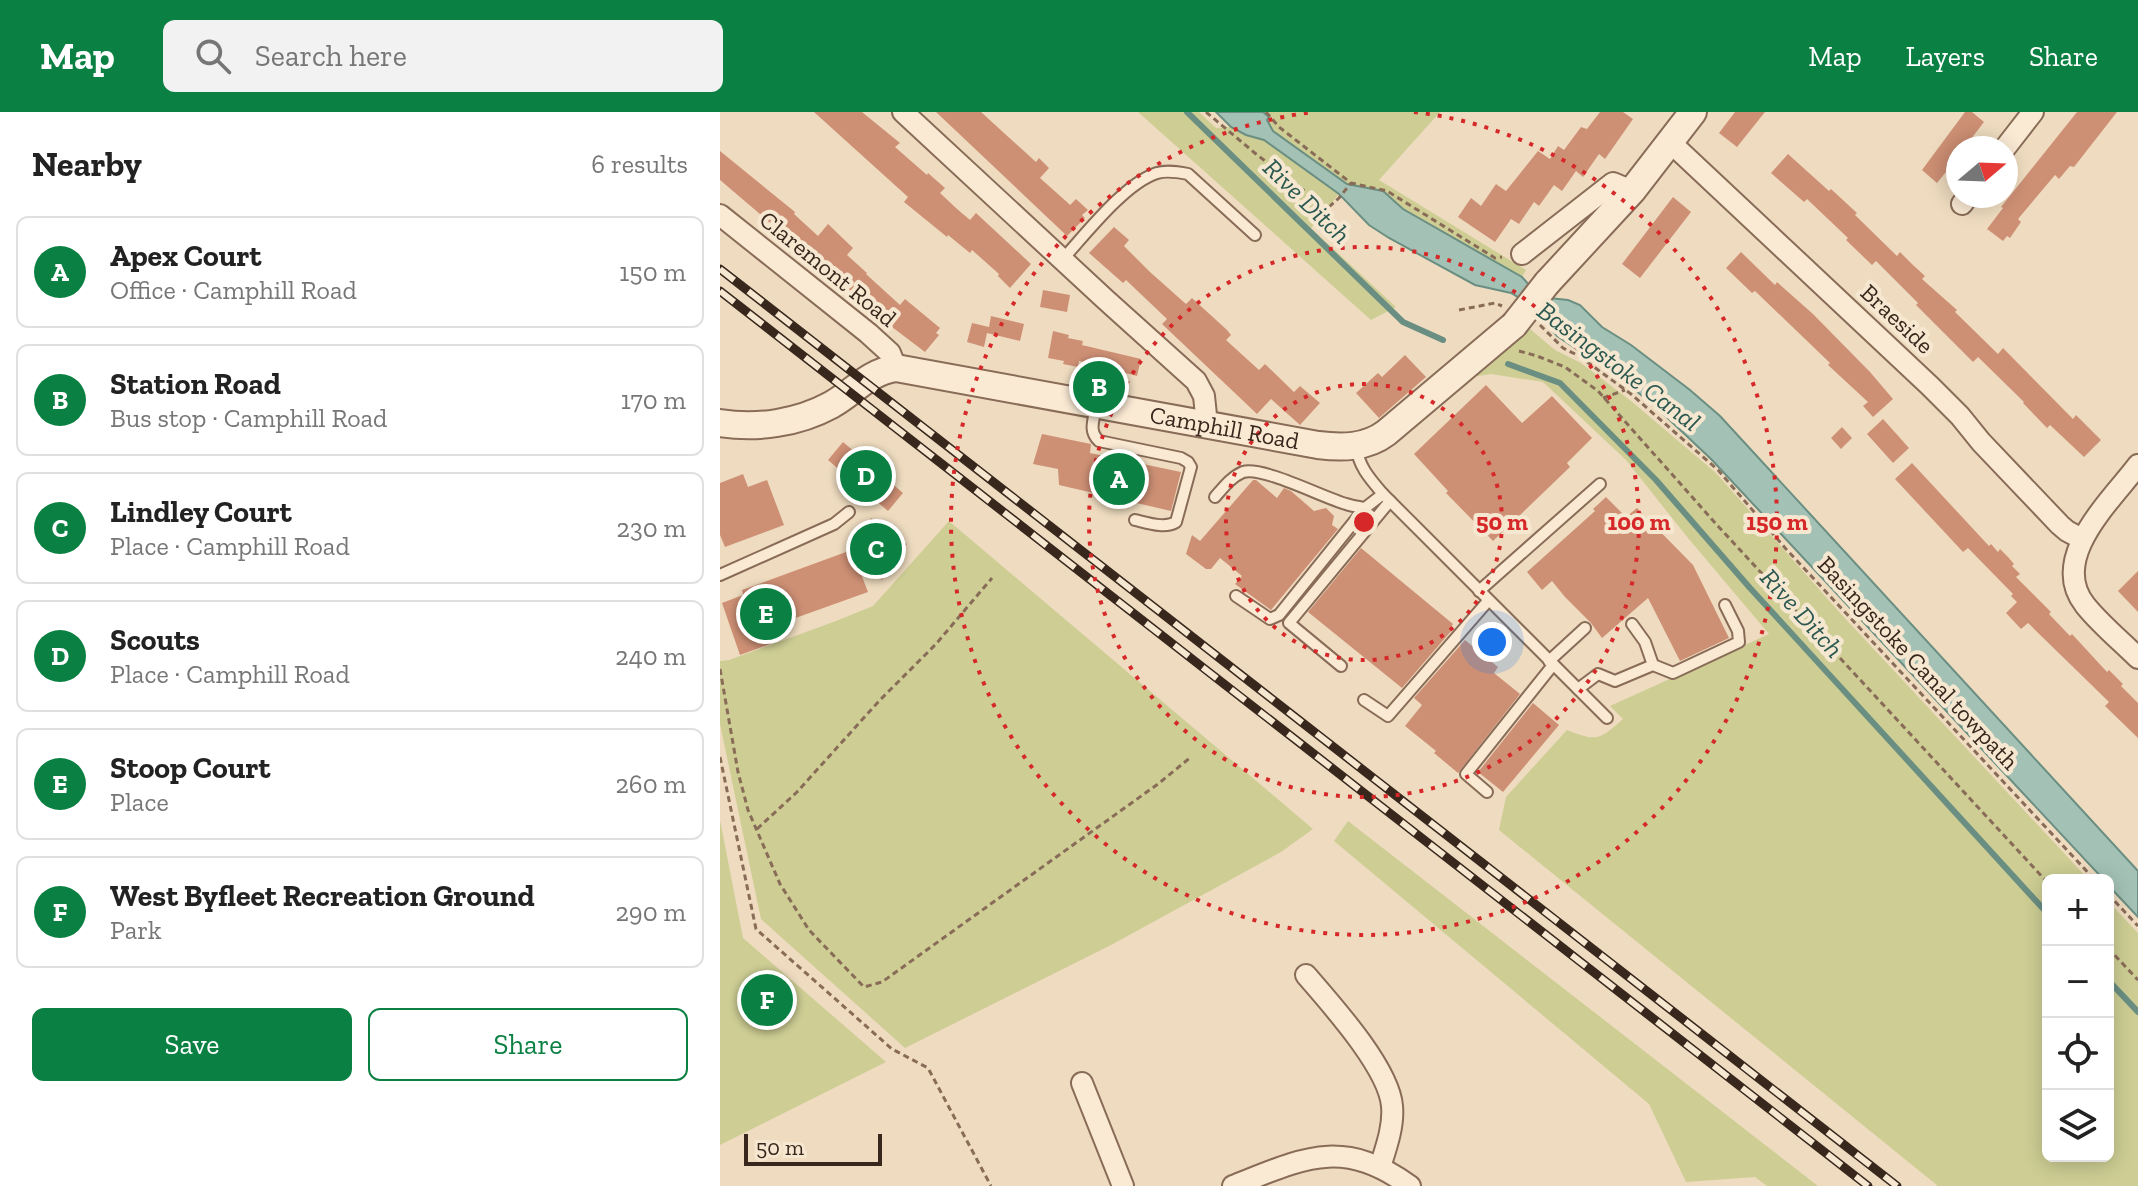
<!DOCTYPE html>
<meta charset="utf-8">
<style>
body{margin:0;font-family:"Zilla Slab",serif;background:#f2f2f2;color:#222}
.controls{position:absolute;right:24px;bottom:24px;display:grid;overflow:hidden;border-radius:12px;box-shadow:0 4px 20px #0003}
.controls button{width:72px;height:72px;display:grid;place-items:center;padding:0;border:0;border-bottom:2px solid #e0e0e0;background:#fff;color:#222;font:40px sans-serif}
.compass{position:absolute;left:1226px;top:24px;width:72px;height:72px;border-radius:50%;background:#fff;box-shadow:0 4px 20px #0003;rotate:71deg}
.scale{position:absolute;left:24px;bottom:20px;width:138px;box-sizing:border-box;padding-left:8px;border:4px solid #38271c;border-top:0;font-size:22px;line-height:28px;white-space:nowrap;color:#38271c;-webkit-text-stroke:6px #f6e7d0;paint-order:stroke}
.you{position:absolute;left:772px;top:530px;width:28px;height:28px;margin:-20px;border:6px solid #fff;border-radius:50%;background:#1a73e8;box-shadow:0 0 0 12px #1a73e833}
.badge{display:grid;place-items:center;width:52px;height:52px;border-radius:50%;background:#0b8043;color:#fff;font-size:26px;font-weight:700}
.pin{position:absolute;translate:-50% -50%;border:4px solid #fff;box-shadow:0 2px 8px #0006}
.list{margin:0;padding:0;list-style:none}
h2{display:flex;justify-content:space-between;align-items:center;height:104px;margin:0;padding:0 32px;font-size:34px}
h2 small{font-size:26px;font-weight:400;color:#767676}
.list li{display:grid;grid-template-columns:52px 1fr auto;gap:24px;align-items:center;box-sizing:border-box;height:112px;margin:0 16px 16px;padding:0 16px;border:2px solid #e0e0e0;border-radius:12px}
.list b{display:block;font-size:30px;white-space:nowrap}
.list p{margin:0;font-size:26px;white-space:nowrap;color:#767676}
.list em{font-size:26px;font-style:normal;color:#767676}
.actions{display:flex;gap:16px;padding:24px 32px}
.actions a{flex:1;padding:18px 0;border:2px solid #0b8043;border-radius:12px;text-align:center;font-size:28px;color:#0b8043}
.actions .main{background:#0b8043;color:#fff}
.icon{flex:none;width:44px;height:44px;fill:none;stroke:currentColor;stroke-width:2;stroke-linecap:round;stroke-linejoin:round}
.map{position:relative;flex:none;width:1418px;height:1074px;overflow:hidden}
header{display:flex;align-items:center;gap:48px;box-sizing:border-box;height:112px;padding:0 40px;background:#0b8043;color:#fff}
header strong{font-size:38px}
nav{display:flex;gap:44px;margin-inline-start:auto;font-size:28px}
.search{width:560px;height:72px;background:#f2f2f2;display:flex;align-items:center;gap:20px;box-sizing:border-box;padding:0 28px;border-radius:12px;color:#767676;font-size:30px}
main{display:flex}
aside{flex:1;background:#fff}
.map>svg:first-child{display:block}
.green{fill:#cdcd94}
.water{fill:#a3c1b5;stroke:#6a8f82;stroke-width:2}
.lines{fill:none;stroke-linecap:round;stroke-linejoin:round}
.stream{stroke:#6a8f82;stroke-width:6}
.building{fill:#ce9075}
.service-casing{stroke:#896c58;stroke-width:14}
.minor-casing{stroke:#896c58;stroke-width:24}
.tertiary-casing{stroke:#896c58;stroke-width:30}
.path{stroke:#896c58;stroke-width:3;stroke-dasharray:6 4;stroke-linecap:butt}
.service{stroke:#faead4;stroke-width:10}
.minor{stroke:#faead4;stroke-width:20}
.tertiary{stroke:#faead4;stroke-width:26}
.rail-casing{stroke:#38271c;stroke-width:9}
.rail{stroke:#f6e7d0;stroke-width:6;stroke-dasharray:18;stroke-linecap:butt}
.tertiary-bridge-casing{stroke:#896c58;stroke-width:30;stroke-linecap:butt}
.tertiary-bridge{stroke:#faead4;stroke-width:26}
.ring{fill:none;stroke:#d62828;stroke-width:4;stroke-dasharray:4 8}
.labels{text-anchor:middle;stroke-width:8;stroke-linejoin:round;paint-order:stroke}
.street-label{font-size:24px;fill:#38271c;stroke:#f6e7d0}
.water-label{font-size:26px;font-style:italic;fill:#2b5850;stroke:#f6e7d0}
.centre{fill:#d62828;stroke:#f6e7d0;stroke-width:4}
.ring-label{font-size:24px;text-anchor:middle;font-weight:bold;fill:#d62828;stroke:#f6e7d0;stroke-width:8;stroke-linejoin:round;paint-order:stroke}
</style>
<header>
<strong>Map</strong>
<div class="search"><svg class="icon" aria-label="search" viewBox="0 0 24 24"><circle cx="10" cy="10" r="6"/><path d="M15 15l6 6"/></svg>Search here</div>
<nav><a>Map</a><a>Layers</a><a>Share</a></nav>
</header>
<main>
<aside>
<h2>Nearby<small>6 results</small></h2>
<ul class="list">
<li><span class="badge">A</span><div><b>Apex Court</b><p>Office · Camphill Road</p></div><em>150 m</em></li>
<li><span class="badge">B</span><div><b>Station Road</b><p>Bus stop · Camphill Road</p></div><em>170 m</em></li>
<li><span class="badge">C</span><div><b>Lindley Court</b><p>Place · Camphill Road</p></div><em>230 m</em></li>
<li><span class="badge">D</span><div><b>Scouts</b><p>Place · Camphill Road</p></div><em>240 m</em></li>
<li><span class="badge">E</span><div><b>Stoop Court</b><p>Place</p></div><em>260 m</em></li>
<li><span class="badge">F</span><div><b>West Byfleet Recreation Ground</b><p>Park</p></div><em>290 m</em></li>
</ul>
<div class="actions"><a class="main">Save</a><a>Share</a></div>
</aside>
<div class="map">
<svg width="1418" height="1074" viewBox="0 0 1418 1074">
<rect width="100%" height="100%" fill="#efdcc0"/>
<g class="green">
<polygon points="418,0 479,0 496,16 511,15 526,23 544,28 619,82 591,116 676,195 651,208"/>
<polygon points="543,0 720,0 659,68 806,158 802,165 683,97 663,79 655,76 644,77 625,71 553,19"/>
<path d="M804,212L835,238L861,251L911,289L996,361L1121,502L1369,768H1328V1044H1388V789L1418,821V1074H1218L779,718L786,685L847,618C878,630 879,628 903,607L890,594L1049,522L968,426L906,348L823,270L771,262L744,266Z"/>
<polygon points="229,409 593,717 561,740 391,833 185,936 41,807 0,612 0,549 9,548 116,509 153,494"/>
<polygon points="0,708 23,826 166,950 0,1033"/>
<polygon points="628,709 1098,1074 1047,1074 1035,1065 966,1070 929,992 614,729"/>
</g>
<polygon class="water" points="496,0 543,0 549,5 547,8 553,19 627,72 663,79 683,97 802,165 818,183 829,186 848,188 860,193 882,215 911,233 970,278 1000,304 1418,759 1418,805 1388,773 1388,768 1384,768 992,348 937,296 899,265 837,224 811,193 791,181 755,173 669,126 649,113 619,82 544,28 526,23 511,15"/>
<g class="lines">
<g class="stream">
<polyline points="467,0 683,210 723,228"/>
<polyline points="788,252 840,271 936,368 1030,476 1328,802"/>
<polyline points="1388,868 1418,900"/>
</g>
</g>
<g class="building">
<polygon points="94,0 142,0 180,31 175,35 207,63 208,61 225,76 220,81 236,96 250,108 256,101 311,152 290,176 278,164 279,162 252,138 250,141 228,123 227,125 184,90 188,85"/>
<polygon points="216,0 261,0 316,50 319,46 329,56 320,66 348,91 350,93 356,87 368,98 362,103 365,106 347,124"/>
<polygon points="880,0 903,0 913,7 885,47 879,42 863,65 856,59 842,79 834,73 819,94 814,90 799,112 791,107 775,130 738,105 751,86 761,94 776,72 786,79 818,39 830,47 838,34 844,38 861,15 867,17"/>
<polygon points="1015,0 1045,0 1017,35 999,21"/>
<polygon points="1245,0 1252,0 1264,10 1244,36 1238,36 1238,45 1217,71 1202,58"/>
<polygon points="1357,0 1397,0 1354,55 1350,54 1339,67 1335,63 1298,107 1301,110 1290,126 1287,124 1283,129 1267,117 1283,96 1281,95"/>
<polygon points="0,39 75,100 74,102 98,124 108,112 133,136 127,143 147,161 146,162 180,193 185,187 220,216 216,221 219,223 205,240 172,215 131,178 129,179 75,131 72,134 60,124 62,121 0,68"/>
<polygon points="1068,42 1109,79 1111,77 1137,101 1135,103 1177,144 1180,140 1193,153 1205,164 1202,167 1237,198 1235,200 1278,242 1283,236 1353,307 1356,303 1381,328 1364,345 1330,313 1327,316 1303,291 1304,290 1258,245 1253,250 1196,193 1198,191 1156,149 1152,153 1126,128 1128,126 1087,87 1084,90 1051,61"/>
<polygon points="953,85 971,100 920,166 902,152"/>
<polygon points="394,115 409,128 404,134 430,160 466,192 472,186 507,218 511,223 506,228 539,258 545,252 574,280 580,274 600,291 580,313 551,287 537,302 442,212 447,207 406,168 403,171 369,141"/>
<polygon points="1021,140 1055,173 1057,170 1093,202 1150,260 1173,287 1153,305 1143,294 1148,290 1108,253 1110,251 1035,179 1032,181 1006,156"/>
<polygon points="323,178 350,183 347,200 320,195"/>
<polygon points="271,204 304,212 300,229 267,221 264,235 247,230 252,211 269,215"/>
<polygon points="333,219 349,223 348,226 363,229 362,233 421,247 417,264 359,249 358,255 343,252 344,249 328,246"/>
<polygon points="685,243 706,265 659,306 636,281 658,261 662,265"/>
<polygon points="766,273 802,311 832,284 872,326 847,351 850,355 773,429 726,381 728,379 694,342"/>
<polygon points="1163,307 1189,336 1173,351 1147,322"/>
<polygon points="1122,315 1132,326 1121,337 1111,326"/>
<polygon points="322,322 371,332 370,341 461,360 451,399 339,373 338,357 313,352"/>
<polygon points="123,330 183,381 168,399 108,348"/>
<polygon points="1192,351 1269,434 1271,432 1278,440 1280,437 1288,445 1294,452 1292,454 1300,462 1296,465 1331,500 1329,502 1350,524 1352,522 1387,560 1389,558 1403,572 1401,574 1418,591 1418,626 1385,594 1389,590 1308,511 1301,517 1286,501 1297,490 1291,484 1293,482 1248,436 1243,440 1175,367"/>
<polygon points="23,362 28,375 47,368 64,413 5,435 0,423 0,371"/>
<polygon points="533,368 536,368 557,386 564,376 571,379 594,399 606,396 614,404 612,413 618,417 551,498 515,472 522,464 500,446 491,457 486,457 466,442 472,423 480,429"/>
<polygon points="886,385 906,405 917,396 973,453 1009,526 960,549 928,486 882,526 871,511 845,485 832,469 822,478 807,460 875,399 873,397"/>
<polygon points="151,406 187,432 162,468 136,449 148,480 56,513 61,528 20,543 2,491 23,483 22,478 126,440"/>
<polygon points="641,436 733,512 730,516 732,518 682,576 588,500"/>
<polygon points="1418,459 1418,500 1398,479"/>
<polygon points="745,528 778,555 774,561 800,582 738,661 714,641 716,639 685,614 702,593 694,586"/>
<polygon points="813,591 839,613 783,680 758,660"/>
</g>
<g class="lines">
<g class="service-casing">
<g id="service">
<path d="M342,148C365,123 405,71 437,61C447,58 458,60 468,62L535,123"/>
<path d="M376,295C374,308 368,319 379,329L461,346L468,350L471,355L456,410C445,417 428,411 415,408"/>
<path d="M637,336C638,354 651,368 663,382L887,606"/>
<path d="M495,385C503,376 511,365 523,360C543,354 604,386 626,392C632,394 639,395 645,396L663,382"/>
<polyline points="0,463 114,412 129,400"/>
<polyline points="759,479 880,372"/>
<polyline points="516,484 550,507 559,503 645,396"/>
<polyline points="912,512 925,530 933,553"/>
<polyline points="829,549 865,516"/>
<polyline points="621,554 569,511 670,389"/>
<polyline points="858,577 878,562 895,569 933,553 953,561 1019,530 1018,519 1005,493"/>
<polyline points="644,588 668,604 768,489"/>
<polyline points="767,680 746,662 833,553"/>
</g>
</g>
<g class="minor-casing">
<g id="minor">
<polyline points="183,0 386,188 476,269 484,284 487,313"/>
<polyline points="950,30 1210,274 1240,304 1261,330 1340,413 1347,419 1362,427"/>
<polyline points="1285,36 1313,0"/>
<polyline points="1242,92 1248,84"/>
<polyline points="0,103 148,221 170,241 176,256"/>
<polyline points="802,142 893,71 912,79"/>
<path d="M1418,353C1391,389 1328,446 1365,493C1380,512 1401,529 1418,546"/>
<path d="M586,863C611,892 669,956 672,994C674,1014 666,1036 660,1055"/>
<polyline points="362,971 403,1074"/>
<path d="M513,1074C584,1046 622,1025 690,1074"/>
</g>
</g>
<g class="tertiary-casing">
<g id="tertiary">
<polyline points="827,171 912,79 973,0"/>
<path id="s1" d="M0,311C37,317 78,311 111,293C135,280 146,261 176,256L598,333C622,336 646,336 666,321L794,213"/>
</g>
</g>
<g class="path">
<polyline points="486,0 536,42 611,99"/>
<polyline points="546,0 559,15 631,71 667,79 775,146 782,145"/>
<polyline points="609,95 619,86 631,71"/>
<polyline points="739,198 775,191 782,194"/>
<polyline points="820,213 843,236 859,244 911,282 998,358 1066,437 1375,768"/>
<polyline points="799,239 817,244 845,255 878,279 997,413 1328,771"/>
<polyline points="883,286 905,278"/>
<polyline points="0,557 18,660 28,698 60,772 89,818 144,875 162,870 438,672 471,645"/>
<polyline points="0,645 36,817 172,937 208,956 271,1074"/>
<polyline points="37,717 77,680 159,589 216,532 272,466"/>
<polyline points="1388,782 1418,814"/>
<polyline points="1388,836 1418,868"/>
</g>
<use href="#service" class="service"/>
<use href="#minor" class="minor"/>
<use href="#tertiary" class="tertiary"/>
<g class="rail-casing">
<g id="rail">
<polyline points="0,157 1177,1074"/>
<polyline points="0,179 1148,1074"/>
</g>
</g>
<use href="#rail" class="rail"/>
<g class="tertiary-bridge-casing">
<polyline id="tertiary-bridge" points="794,213 827,171"/>
</g>
<use href="#tertiary-bridge" class="tertiary-bridge"/>
</g>
<g class="ring">
<circle cx="644" cy="410" r="138"/>
<circle cx="644" cy="410" r="275"/>
<path d="M694 0A413 413 0 1 1 594 0"/>
</g>
<g class="labels">
<g class="street-label">
<text transform="translate(108 157) rotate(39)" y="8">Claremont Road</text>
<text transform="translate(1177 207) rotate(43)" y="8">Braeside</text>
<text dy="8" stroke="none"><textPath href="#s1" startOffset="524">Camphill Road</textPath></text>
<text transform="translate(1198 551) rotate(47)" y="8">Basingstoke Canal towpath</text>
</g>
<g class="water-label">
<text transform="translate(587 89) rotate(44)" y="9">Rive Ditch</text>
<text transform="translate(899 254) rotate(37)" y="9">Basingstoke Canal</text>
<text transform="translate(1082 501) rotate(48)" y="9">Rive Ditch</text>
</g>
</g>
<circle cx="644" cy="410" r="12" class="centre"/>
<g class="ring-label">
<text x="782" y="418">50 m</text>
<text x="919" y="418">100 m</text>
<text x="1057" y="418">150 m</text>
</g>
</svg>
<div class="controls">
<button>+</button>
<button>−</button>
<button><svg class="icon" aria-label="locate" viewBox="0 0 24 24"><circle cx="12" cy="12" r="6"/><path d="M12 2v4M12 18v4M2 12h4M18 12h4"/></svg></button>
<button><svg class="icon" aria-label="layers" viewBox="0 0 24 24"><path d="M12 4l9 5-9 5-9-5zM3 14l9 5 9-5"/></svg></button>
</div>
<svg class="compass" viewBox="-18 -18 36 36"><path d="M0-13l5 13h-10z" fill="#e53935"/><path d="M0 13l5-13h-10z" fill="#767676"/></svg>
<div class="scale">50 m</div>
<div class="you"></div>
<div class="pin badge" style="left:399px;top:367px">A</div>
<div class="pin badge" style="left:379px;top:275px">B</div>
<div class="pin badge" style="left:156px;top:437px">C</div>
<div class="pin badge" style="left:146px;top:364px">D</div>
<div class="pin badge" style="left:46px;top:502px">E</div>
<div class="pin badge" style="left:47px;top:888px">F</div>
</div>
</main>
